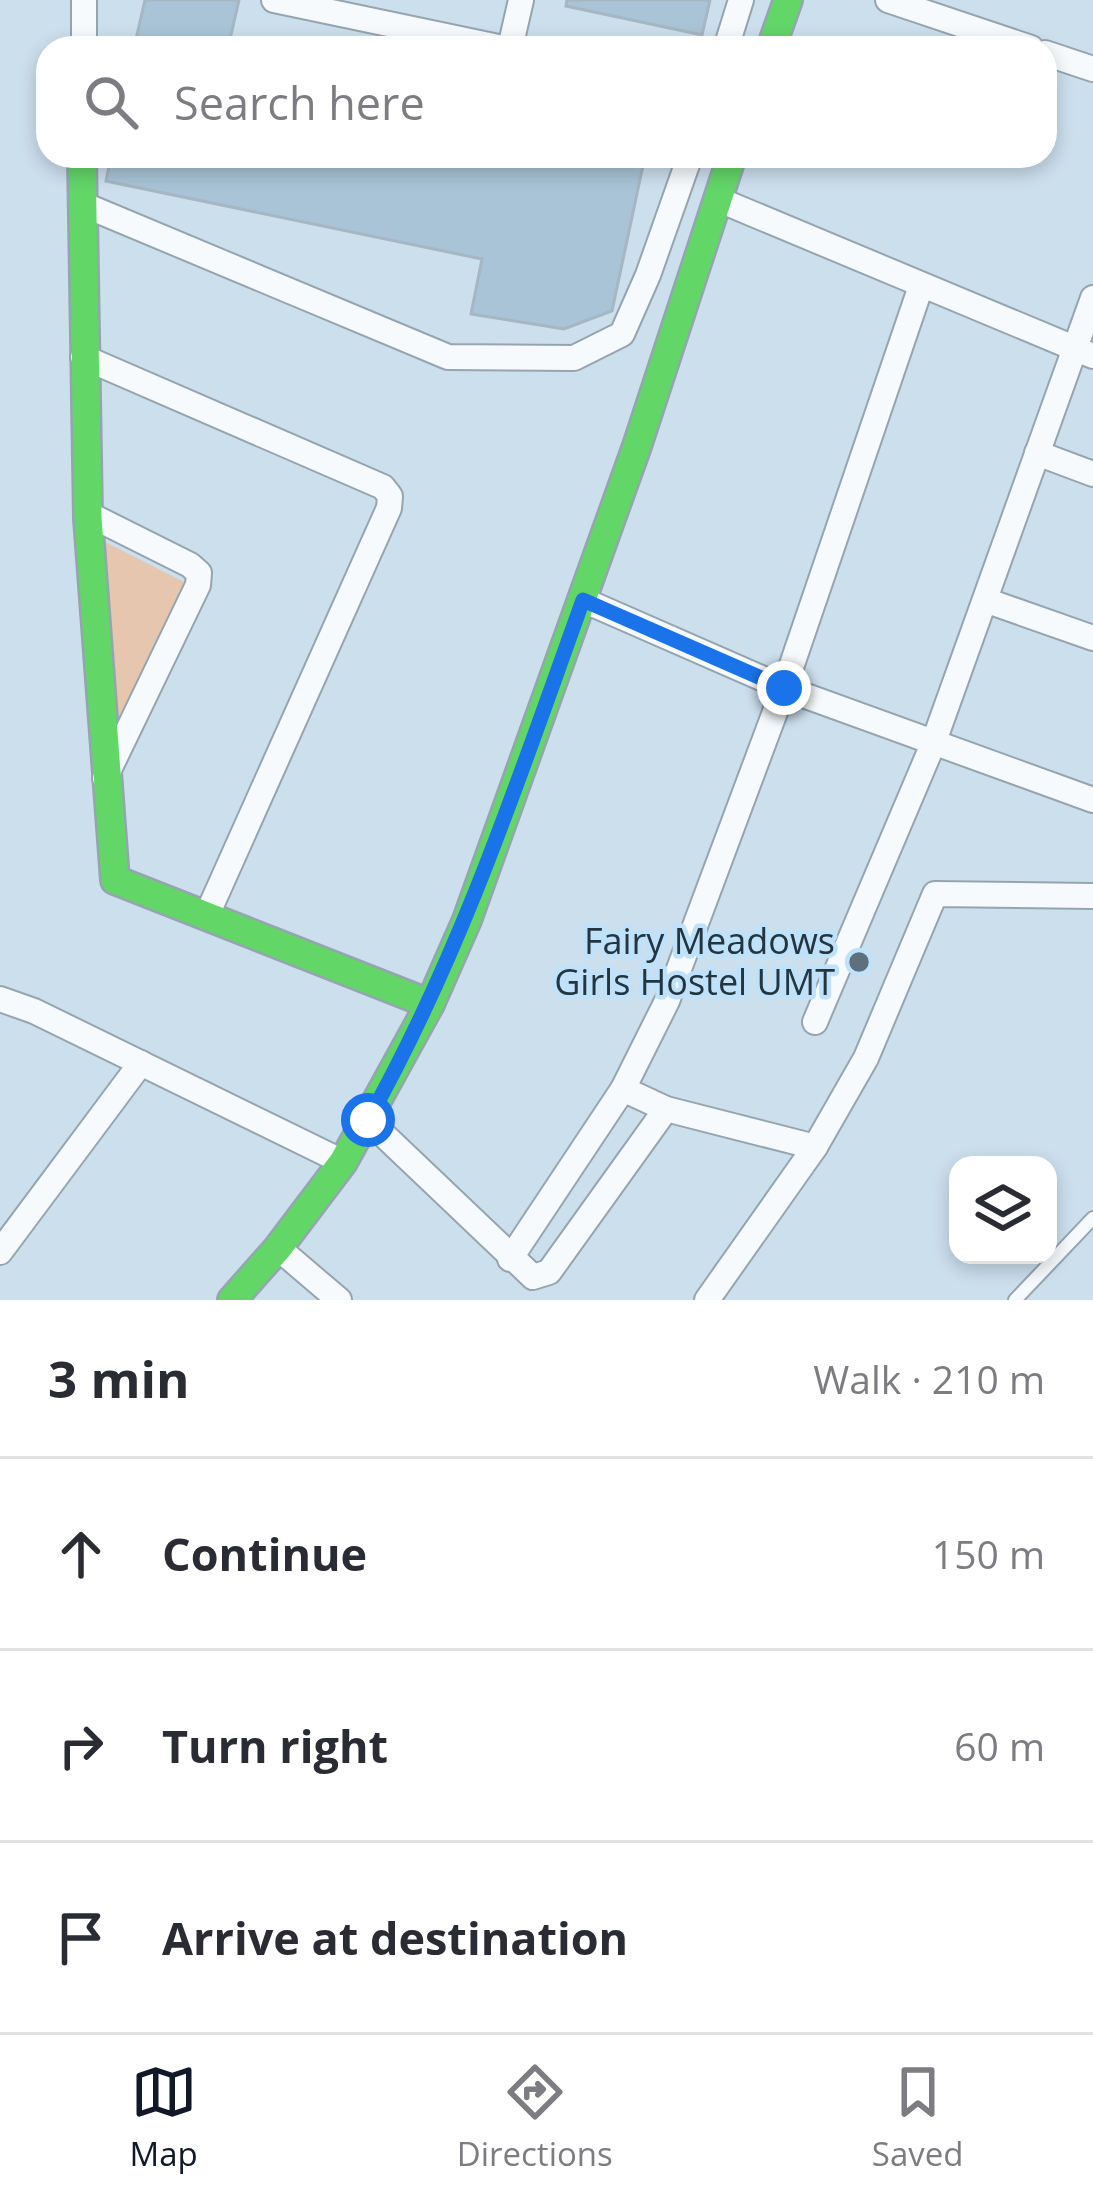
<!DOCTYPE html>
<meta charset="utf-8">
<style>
body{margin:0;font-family:"Open Sans",sans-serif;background:#f7f7f7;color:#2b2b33}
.controls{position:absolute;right:36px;bottom:36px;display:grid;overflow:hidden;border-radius:24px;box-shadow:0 6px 18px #0003}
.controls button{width:108px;height:108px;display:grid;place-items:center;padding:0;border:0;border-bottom:3px solid #e1e1e2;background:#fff;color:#2b2b33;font:60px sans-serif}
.stop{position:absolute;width:36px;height:36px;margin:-27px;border:9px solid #1a73e8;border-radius:50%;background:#fff}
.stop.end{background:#1a73e8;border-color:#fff;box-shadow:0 3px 12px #0008}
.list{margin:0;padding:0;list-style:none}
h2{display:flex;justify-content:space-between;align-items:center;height:156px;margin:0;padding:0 48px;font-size:51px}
h2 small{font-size:39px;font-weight:400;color:#7c7c81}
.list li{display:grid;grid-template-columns:78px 1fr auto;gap:36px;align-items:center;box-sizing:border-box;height:192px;padding:0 48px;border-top:3px solid #e1e1e2}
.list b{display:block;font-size:45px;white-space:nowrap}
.list em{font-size:39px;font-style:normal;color:#7c7c81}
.icon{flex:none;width:66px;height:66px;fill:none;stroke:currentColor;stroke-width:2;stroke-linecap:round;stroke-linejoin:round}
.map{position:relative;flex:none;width:1093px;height:1300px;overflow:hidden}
.search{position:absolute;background:#fff;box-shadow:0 6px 18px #0003;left:36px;right:36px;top:36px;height:132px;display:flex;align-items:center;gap:30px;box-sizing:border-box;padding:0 42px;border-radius:36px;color:#7c7c81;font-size:45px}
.sheet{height:732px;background:#fff}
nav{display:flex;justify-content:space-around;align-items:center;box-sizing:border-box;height:168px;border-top:3px solid #e1e1e2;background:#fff;font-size:33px;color:#7c7c81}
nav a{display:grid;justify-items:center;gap:6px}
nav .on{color:#111827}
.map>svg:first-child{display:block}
.green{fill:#e6c6ae}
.building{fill:#a8c4d6;stroke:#a6b6c2;stroke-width:3}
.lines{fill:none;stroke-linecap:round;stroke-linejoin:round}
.lane-casing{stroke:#95a5b0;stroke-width:16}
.street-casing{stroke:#95a5b0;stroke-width:28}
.fast-casing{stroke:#95a5b0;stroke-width:32}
.lane{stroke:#f7fafc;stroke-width:12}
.street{stroke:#f7fafc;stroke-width:24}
.fast{stroke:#63d668;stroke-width:27}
.route{stroke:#1a73e8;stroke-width:15}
.poi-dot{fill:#5e707d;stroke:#bfe2fa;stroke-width:4.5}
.labels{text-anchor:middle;stroke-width:9;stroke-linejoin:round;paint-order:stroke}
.poi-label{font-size:36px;fill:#233540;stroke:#bfe2fa;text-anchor:end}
</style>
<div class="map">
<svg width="1093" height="1300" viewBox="0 0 1093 1300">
<rect width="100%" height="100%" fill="#ccdfed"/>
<polygon class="green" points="101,540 184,582 118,725"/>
<g class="building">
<polygon points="145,0 239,0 228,48 134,48"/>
<polygon points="567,0 710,0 702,35 566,6"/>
<polygon points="111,156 480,156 498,160 508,156 645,156 612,311 564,329 471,314 482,259 106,181"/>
</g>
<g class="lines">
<g class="lane-casing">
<polyline id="lane" points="1015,1300 1093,1218"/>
</g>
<g class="street-casing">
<g id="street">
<polyline points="274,0 503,48"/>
<polyline points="888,0 1031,48"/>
<polyline points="84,48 84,0"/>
<polyline points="510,48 521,0"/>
<polyline points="726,48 741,0"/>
<polyline points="1045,53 1093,69"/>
<polyline points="717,199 1093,356"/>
<polyline points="82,204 448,357 574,358 622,334 648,275 690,156"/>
<polyline points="83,357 383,487 390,496 389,508 206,917"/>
<polyline points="1037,453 1093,474"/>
<polyline points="88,514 190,565 199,573 198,585 105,778"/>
<polyline points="583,600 784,688 1093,800"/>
<polyline points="985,600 1093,638"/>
<polyline points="843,956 815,1022 933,744 1093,298"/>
<polyline points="0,999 34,1011 343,1162"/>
<polyline points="623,1089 666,1109 815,1147 866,1058 935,894 1093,896"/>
<polyline points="368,1120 533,1277 549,1272 666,1109"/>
<polyline points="278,1248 339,1300"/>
<polyline points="0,1252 141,1063"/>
<polyline points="510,1259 623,1089 667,1001 784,688 921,286"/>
<polyline points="707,1300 815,1147"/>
</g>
</g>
<g class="fast-casing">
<g id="fast">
<polyline points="771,48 788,0"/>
<polyline points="82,156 88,518 115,880 430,1004"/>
<polyline points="232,1300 278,1248 343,1162 430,1004 467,920 637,446 732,156"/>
</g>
</g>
<use href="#lane" class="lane"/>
<use href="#street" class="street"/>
<use href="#fast" class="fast"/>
</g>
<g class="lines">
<path class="route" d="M368,1120C461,954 519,778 583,600L784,688"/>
</g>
<circle class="poi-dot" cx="859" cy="962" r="12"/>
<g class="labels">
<g class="poi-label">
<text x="835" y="954">Fairy Meadows<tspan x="835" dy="41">Girls Hostel UMT</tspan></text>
</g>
</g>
</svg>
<div class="controls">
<button><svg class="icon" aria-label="layers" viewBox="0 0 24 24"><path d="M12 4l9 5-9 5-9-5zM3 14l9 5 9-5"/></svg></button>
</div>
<div class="stop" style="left:368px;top:1120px"></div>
<div class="stop end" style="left:784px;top:688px"></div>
<div class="search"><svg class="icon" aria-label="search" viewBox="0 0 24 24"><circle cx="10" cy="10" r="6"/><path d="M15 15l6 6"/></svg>Search here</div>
</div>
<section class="sheet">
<h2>3 min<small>Walk · 210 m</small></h2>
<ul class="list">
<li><svg class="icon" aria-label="ahead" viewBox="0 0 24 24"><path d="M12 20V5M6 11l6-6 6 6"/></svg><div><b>Continue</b></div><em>150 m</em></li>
<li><svg class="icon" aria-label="right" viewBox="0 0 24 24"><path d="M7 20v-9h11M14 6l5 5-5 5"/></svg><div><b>Turn right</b></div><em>60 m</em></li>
<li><svg class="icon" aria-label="arrive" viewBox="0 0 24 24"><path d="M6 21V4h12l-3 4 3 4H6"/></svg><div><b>Arrive at destination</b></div></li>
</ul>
</section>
<nav>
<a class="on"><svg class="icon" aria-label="map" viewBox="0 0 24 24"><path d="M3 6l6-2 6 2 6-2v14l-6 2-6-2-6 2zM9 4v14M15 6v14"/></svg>Map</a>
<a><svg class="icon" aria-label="directions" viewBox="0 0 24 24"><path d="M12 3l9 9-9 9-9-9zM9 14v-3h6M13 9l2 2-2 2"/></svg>Directions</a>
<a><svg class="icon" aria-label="saved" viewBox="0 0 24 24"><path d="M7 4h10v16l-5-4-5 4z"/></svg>Saved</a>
</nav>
